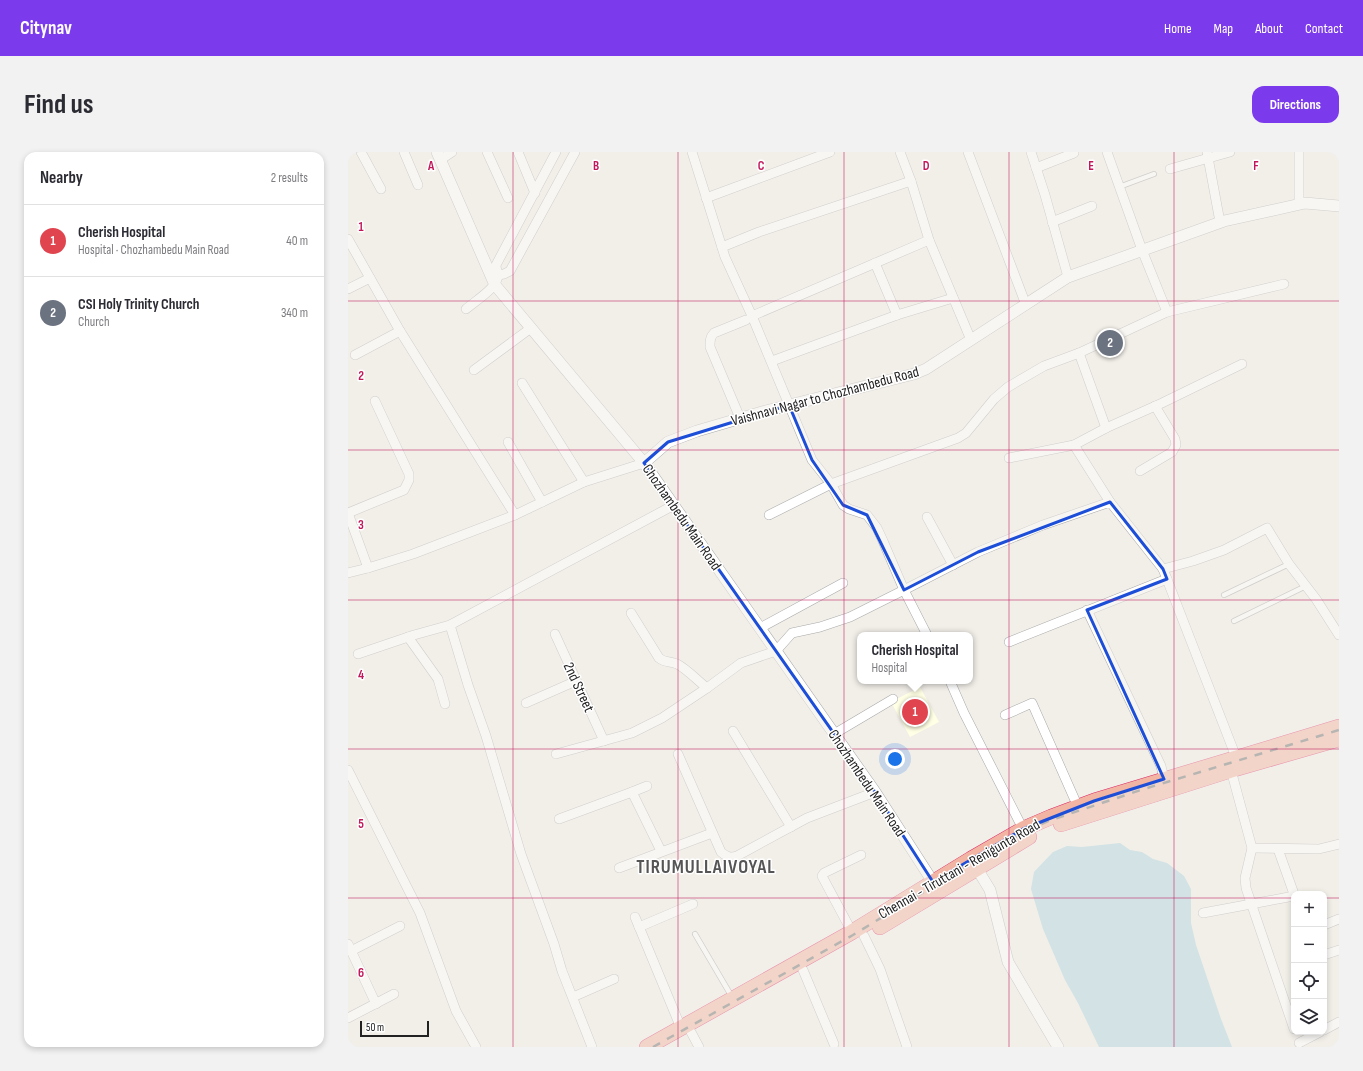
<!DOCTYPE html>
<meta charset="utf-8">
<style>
body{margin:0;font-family:"Sofia Sans Condensed",sans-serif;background:#f2f2f3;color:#2b2b33}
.controls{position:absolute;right:12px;bottom:12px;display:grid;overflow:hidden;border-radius:8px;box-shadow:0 2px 6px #0003}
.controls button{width:36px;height:36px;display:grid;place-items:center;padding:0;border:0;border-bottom:1px solid #e1e1e2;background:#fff;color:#2b2b33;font:20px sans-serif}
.scale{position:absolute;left:12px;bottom:10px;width:69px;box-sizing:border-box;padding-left:4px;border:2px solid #222;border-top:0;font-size:11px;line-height:14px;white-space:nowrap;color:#222;-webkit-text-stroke:3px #fff;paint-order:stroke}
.you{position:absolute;left:547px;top:607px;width:14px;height:14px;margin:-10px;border:3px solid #fff;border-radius:50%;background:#1a73e8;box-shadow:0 0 0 6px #1a73e833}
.badge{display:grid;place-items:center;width:26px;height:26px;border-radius:50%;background:#7c3aed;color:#fff;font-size:13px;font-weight:700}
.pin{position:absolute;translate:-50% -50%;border:2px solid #fff;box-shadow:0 1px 4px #0006}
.popup{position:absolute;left:509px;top:480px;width:116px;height:52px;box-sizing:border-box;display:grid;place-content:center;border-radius:8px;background:#fff;filter:drop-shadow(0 1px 3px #0005);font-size:13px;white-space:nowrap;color:#7c7c81}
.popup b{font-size:15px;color:#2b2b33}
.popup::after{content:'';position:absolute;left:50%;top:100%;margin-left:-8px;border:8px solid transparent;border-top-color:#fff}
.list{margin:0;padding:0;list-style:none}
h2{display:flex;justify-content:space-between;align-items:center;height:52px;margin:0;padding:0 16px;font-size:17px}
h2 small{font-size:13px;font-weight:400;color:#7c7c81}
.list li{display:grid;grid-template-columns:26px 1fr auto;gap:12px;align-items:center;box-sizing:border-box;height:72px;padding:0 16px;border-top:1px solid #e1e1e2}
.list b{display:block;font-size:15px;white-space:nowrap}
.list p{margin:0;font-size:13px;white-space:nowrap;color:#7c7c81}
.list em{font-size:13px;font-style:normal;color:#7c7c81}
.icon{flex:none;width:22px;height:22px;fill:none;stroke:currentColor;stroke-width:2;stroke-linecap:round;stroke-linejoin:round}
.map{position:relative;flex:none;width:991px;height:895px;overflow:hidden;border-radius:12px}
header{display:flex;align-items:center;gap:24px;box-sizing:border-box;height:56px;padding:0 20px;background:#7c3aed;color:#fff}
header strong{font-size:19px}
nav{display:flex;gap:22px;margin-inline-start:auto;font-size:14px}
.intro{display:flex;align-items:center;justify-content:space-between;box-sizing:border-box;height:96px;padding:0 24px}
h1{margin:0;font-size:28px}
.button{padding:10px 18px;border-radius:12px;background:#7c3aed;color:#fff;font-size:14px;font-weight:700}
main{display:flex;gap:24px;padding:0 24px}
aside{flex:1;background:#fff;border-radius:12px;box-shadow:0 2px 6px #0003}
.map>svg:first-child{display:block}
.education{fill:#ffffe5}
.water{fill:#aad3df}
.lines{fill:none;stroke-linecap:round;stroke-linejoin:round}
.service-casing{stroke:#a9a9a9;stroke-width:6}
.minor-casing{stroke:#a9a9a9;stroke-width:10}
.tertiary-casing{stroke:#a9a9a9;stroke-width:12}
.trunk-casing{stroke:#dc2a67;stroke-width:16}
.service{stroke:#fff;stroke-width:4.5}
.minor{stroke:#fff;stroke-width:9}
.tertiary{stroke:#fff;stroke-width:11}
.trunk{stroke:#f2b4a3;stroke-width:15}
.rail{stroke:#707070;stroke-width:2.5;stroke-dasharray:8 8;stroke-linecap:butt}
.marked{fill:none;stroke:#1d4ed8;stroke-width:3;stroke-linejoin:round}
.grid{fill:none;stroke:#c2185b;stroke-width:1;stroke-opacity:0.55}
.labels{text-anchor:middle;stroke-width:3;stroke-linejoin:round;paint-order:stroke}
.street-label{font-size:15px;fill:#222;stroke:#fff}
.district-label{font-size:19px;font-weight:bold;letter-spacing:1px;fill:#555;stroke:#fff}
.grid-label{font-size:13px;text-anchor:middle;font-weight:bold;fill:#c2185b;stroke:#fff;stroke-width:3;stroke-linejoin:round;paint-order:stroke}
</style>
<header>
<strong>Citynav</strong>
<nav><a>Home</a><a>Map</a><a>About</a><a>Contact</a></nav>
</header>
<div class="intro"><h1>Find us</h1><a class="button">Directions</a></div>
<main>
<aside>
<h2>Nearby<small>2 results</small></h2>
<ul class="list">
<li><span class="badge" style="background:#e0444e">1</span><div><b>Cherish Hospital</b><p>Hospital · Chozhambedu Main Road</p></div><em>40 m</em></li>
<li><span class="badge" style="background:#6b7280">2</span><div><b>CSI Holy Trinity Church</b><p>Church</p></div><em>340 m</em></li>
</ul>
</aside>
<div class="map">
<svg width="991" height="895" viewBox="0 0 991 895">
<rect width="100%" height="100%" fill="#f2efe9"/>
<polygon class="education" points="572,535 591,570 562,585 543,550"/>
<polygon class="water" points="772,691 782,698 794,700 805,707 819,711 836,724 843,737 843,771 848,793 873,867 884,895 751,895 730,851 717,828 695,777 683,737 686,720 705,700 719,694 734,695"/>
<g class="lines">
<g class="service-casing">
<g id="service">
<polyline points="771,35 806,22"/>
<polyline points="876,443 941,412"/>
<polyline points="886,469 958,434"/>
<polyline points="347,782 384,845"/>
</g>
</g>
<g class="minor-casing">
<g id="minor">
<polyline points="13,0 33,37"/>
<polyline points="56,0 70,33"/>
<polyline points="139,0 160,46"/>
<polyline points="170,0 187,41"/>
<polyline points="620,0 678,153"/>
<polyline points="683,0 697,43 720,125"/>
<polyline points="759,0 794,98 819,160"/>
<polyline points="859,0 872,70"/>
<polyline points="92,8 104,0"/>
<polyline points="688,16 726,1"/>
<polyline points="822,17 882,0"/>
<polyline points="358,46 482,0"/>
<polyline points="951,52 951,0"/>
<polyline points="704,70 744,54"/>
<polyline points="0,87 52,179 167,363"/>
<polyline points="581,88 623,188"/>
<polyline points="374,95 411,80 563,29"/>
<polyline points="527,111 549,163"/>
<polyline points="150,123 156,122 162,119 227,0"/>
<polyline points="0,137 22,126"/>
<path d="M118,157C127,149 151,135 150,122C149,119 148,117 148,113L208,0"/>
<polyline points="404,164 581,88 563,29 552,0"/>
<polyline points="731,201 758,276"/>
<polyline points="7,203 52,179"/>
<polyline points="424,209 549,163 605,146"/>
<polyline points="126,218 183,176"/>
<polyline points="174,231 236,330"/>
<path d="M392,266L362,195C362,189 362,185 366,181L398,168"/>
<polyline points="160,290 194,350"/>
<polyline points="661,306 726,293"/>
<polyline points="792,319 824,300 828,293 827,287 807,254"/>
<polyline points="762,350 726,293 758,276 814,251 894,212"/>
<polyline points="0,361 56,338 61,328 61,322 27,249"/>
<polyline points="0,361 20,416"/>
<polyline points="421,363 483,332 610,286 618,281 646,247 660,235 696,214 731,201 819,160 936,132"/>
<polyline points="579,365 605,413"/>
<polyline points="815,417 845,409 876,398 919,376 941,412 968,447 991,483"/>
<polyline points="0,421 20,416 65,402 167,363 236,330 296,311"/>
<polyline points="739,458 813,614 816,627"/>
<path d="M283,461L311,506C317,511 322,509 329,512C339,517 350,529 359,536"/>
<polyline points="102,473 120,533 138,584 173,702 206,792 214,819 244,895"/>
<polyline points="412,476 495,431"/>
<polyline points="207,482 256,589"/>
<polyline points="579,483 556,438 630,400 695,373 762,350 815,417 888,605"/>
<polyline points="60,485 90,527 97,552"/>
<polyline points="661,490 819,427"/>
<polyline points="10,502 66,483 102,473 326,353"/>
<polyline points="602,529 616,561 675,677"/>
<polyline points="178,551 228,529"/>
<polyline points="657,563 684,551 730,655"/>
<polyline points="385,579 443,675"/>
<polyline points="486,582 545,547"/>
<polyline points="208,602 284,581 314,566 359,536 393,511 428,499 444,481 472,475 502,465 556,438 535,389 529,376 519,363 501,357 495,353 483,332 464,308 404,164 377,105 344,0"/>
<path d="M330,602L373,700C379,705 382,706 389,704L459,666L527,640"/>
<polyline points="0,618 72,761 108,859 128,895"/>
<polyline points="883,618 904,696 971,697 991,692"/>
<polyline points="284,640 299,634"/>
<polyline points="211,667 284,640 313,699"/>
<polyline points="904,696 897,726 898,736 946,877"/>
<polyline points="930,697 946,742"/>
<polyline points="271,716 364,681"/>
<polyline points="855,761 946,744"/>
<polyline points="287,765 333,876"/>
<polyline points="976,773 991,767"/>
<polyline points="291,775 345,752"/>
<polyline points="504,780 474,724 476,721 513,703"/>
<polyline points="516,784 532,817 559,895"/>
<polyline points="0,792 28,852"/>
<polyline points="3,799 52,774"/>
<polyline points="976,803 991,798"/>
<polyline points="455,818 486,892"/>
<polyline points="225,845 266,827"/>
<polyline points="0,866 46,842"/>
<polyline points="976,878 991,870"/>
<polyline points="343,880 351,895"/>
<polyline points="951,891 972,880"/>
</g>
</g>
<g class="tertiary-casing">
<g id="tertiary">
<polyline points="89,0 147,133 296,311 527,640 585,730"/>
<polyline points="296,311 320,290 349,279 414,260 566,222 578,217 720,125 876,69 957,51 991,54"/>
<polyline points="625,710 642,738 660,810 710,895"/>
</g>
</g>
<g class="trunk-casing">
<g id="trunk">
<polyline points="713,672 883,618 991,587"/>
<polyline points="532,775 681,685"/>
<polyline points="299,895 504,780 623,707 675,677 703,665 746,649 991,575"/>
</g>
</g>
<use href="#service" class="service"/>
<use href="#minor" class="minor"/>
<use href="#tertiary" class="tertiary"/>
<use href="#trunk" class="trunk"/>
<polyline class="rail" points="305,895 505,783 631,706 676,680 700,669 796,637 991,578"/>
</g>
<path d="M0 0H991V895H0ZM441,253L464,308L495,353L519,363L556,438L630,400L762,350L815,417L819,427L739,458L816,627L746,649L675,677L585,730L527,640L296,311L320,290Z" fill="#f2efe9" fill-opacity=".55" fill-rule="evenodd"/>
<path class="marked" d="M441,253L464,308L495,353L519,363L556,438L630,400L762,350L815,417L819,427L739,458L816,627L746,649L675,677L585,730L527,640L296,311L320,290Z"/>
<path class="grid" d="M165,0V895M330,0V895M496,0V895M661,0V895M826,0V895M0,149H991M0,298H991M0,448H991M0,597H991M0,746H946M976,746H991"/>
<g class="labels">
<g class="street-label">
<text transform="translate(477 244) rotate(-15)" y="5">Vaishnavi Nagar to Chozhambedu Road</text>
<text transform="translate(334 365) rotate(55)" y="5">Chozhambedu Main Road</text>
<text transform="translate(231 535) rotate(65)" y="5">2nd Street</text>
<text transform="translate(519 631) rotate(56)" y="5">Chozhambedu Main Road</text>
<text transform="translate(611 717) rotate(-30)" y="5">Chennai - Tiruttani - Renigunta Road</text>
</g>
<g class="district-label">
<text x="358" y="721">TIRUMULLAIVOYAL</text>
</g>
</g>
<g class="grid-label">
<text x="83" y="18">A</text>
<text x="248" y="18">B</text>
<text x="413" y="18">C</text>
<text x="578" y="18">D</text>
<text x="743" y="18">E</text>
<text x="908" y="18">F</text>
<text x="13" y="79">1</text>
<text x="13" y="228">2</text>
<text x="13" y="377">3</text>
<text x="13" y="527">4</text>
<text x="13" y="676">5</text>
<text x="13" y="825">6</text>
</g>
</svg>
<div class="controls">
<button>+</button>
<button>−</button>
<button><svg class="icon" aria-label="locate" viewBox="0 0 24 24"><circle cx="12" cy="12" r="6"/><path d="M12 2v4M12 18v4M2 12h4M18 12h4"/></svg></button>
<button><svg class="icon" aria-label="layers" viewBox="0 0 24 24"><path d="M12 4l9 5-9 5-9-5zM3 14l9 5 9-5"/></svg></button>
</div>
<div class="scale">50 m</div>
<div class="you"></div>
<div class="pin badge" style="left:567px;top:560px;background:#e0444e">1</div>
<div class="popup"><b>Cherish Hospital</b>Hospital</div>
<div class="pin badge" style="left:762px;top:191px;background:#6b7280">2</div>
</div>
</main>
